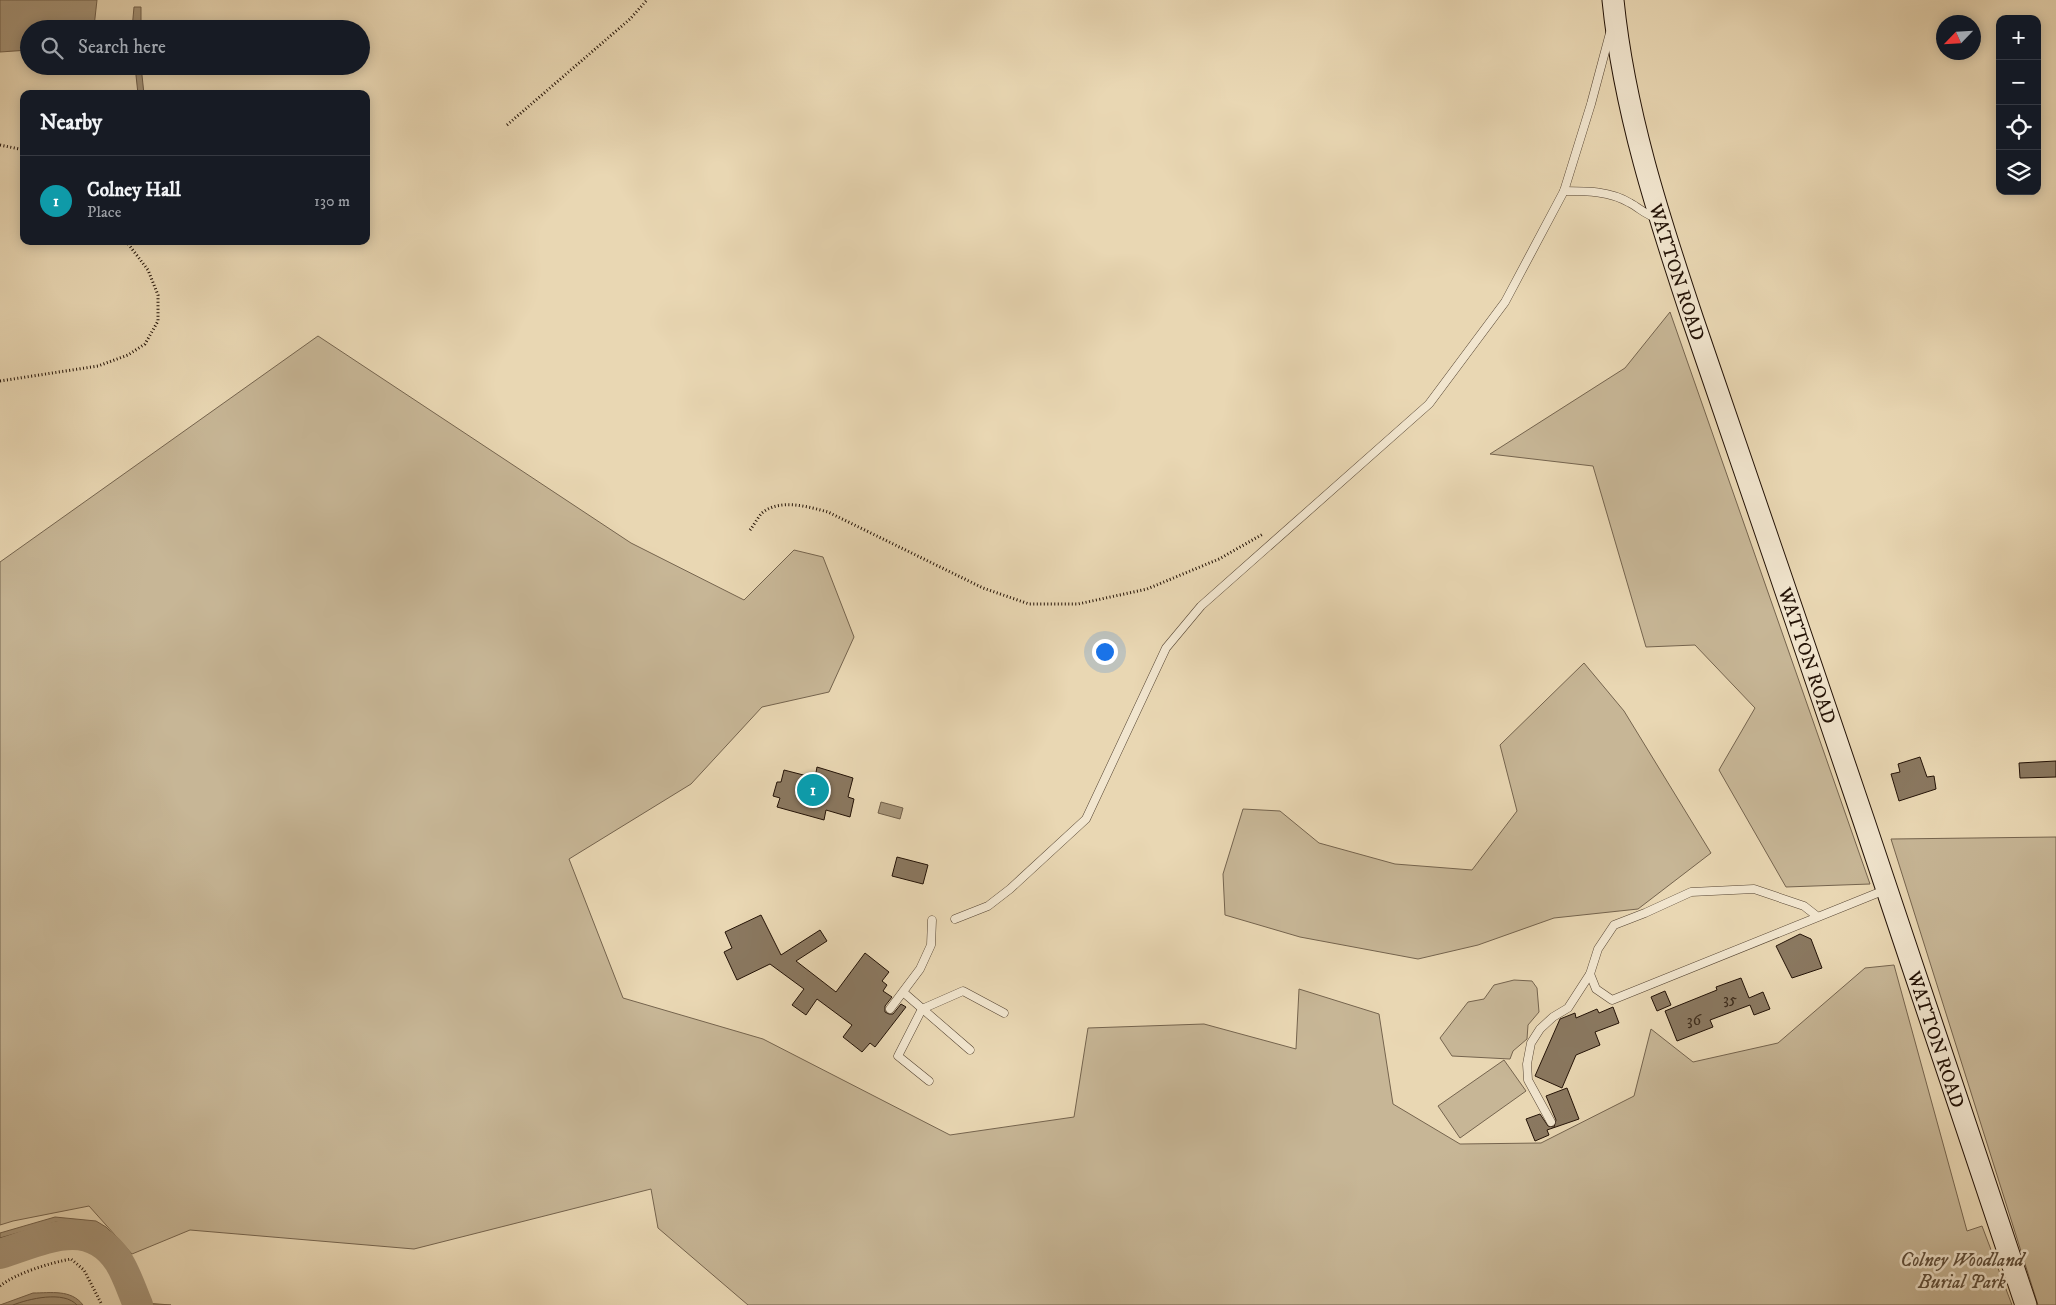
<!DOCTYPE html>
<meta charset="utf-8">
<style>
body{margin:0;font-family:"IM FELL DW Pica",serif;background:#20242c;color:#f1f3f6}
.controls{position:absolute;right:15px;top:15px;display:grid;overflow:hidden;border-radius:10px;box-shadow:0 2px 12px #0003}
.controls button{width:45px;height:45px;display:grid;place-items:center;padding:0;border:0;border-bottom:1px solid #363941;background:#171b24;color:#f1f3f6;font:25px sans-serif}
.compass{position:absolute;left:1936px;top:15px;width:45px;height:45px;border-radius:50%;background:#171b24;box-shadow:0 2px 12px #0003;rotate:245deg}
.you{position:absolute;left:1104px;top:651px;width:18px;height:18px;margin:-12px;border:4px solid #fff;border-radius:50%;background:#1a73e8;box-shadow:0 0 0 8px #1a73e833}
.badge{display:grid;place-items:center;width:32px;height:32px;border-radius:50%;background:#0f766e;color:#fff;font-size:16px;font-weight:700}
.pin{position:absolute;translate:-50% -50%;border:2px solid #fff;box-shadow:0 1px 5px #0006}
.list{margin:0;padding:0;list-style:none}
h2{display:flex;justify-content:space-between;align-items:center;height:65px;margin:0;padding:0 20px;font-size:21px}
h2 small{font-size:16px;font-weight:400;color:#9ea1a6}
.list li{display:grid;grid-template-columns:32px 1fr auto;gap:15px;align-items:center;box-sizing:border-box;height:90px;padding:0 20px;border-top:1px solid #363941}
.list b{display:block;font-size:19px;white-space:nowrap}
.list p{margin:0;font-size:16px;white-space:nowrap;color:#9ea1a6}
.list em{font-size:16px;font-style:normal;color:#9ea1a6}
.icon{flex:none;width:28px;height:28px;fill:none;stroke:currentColor;stroke-width:2;stroke-linecap:round;stroke-linejoin:round}
.map{position:relative;flex:none;width:2056px;height:1305px;overflow:hidden}
.search{position:absolute;background:#171b24;box-shadow:0 2px 12px #0003;left:20px;top:20px;width:350px;height:55px;display:flex;align-items:center;gap:12px;box-sizing:border-box;padding:0 18px;border-radius:28px;color:#9ea1a6;font-size:19px}
.panel{position:absolute;background:#171b24;box-shadow:0 2px 12px #0003;left:20px;top:90px;width:350px;height:155px;border-radius:10px}
.map>svg:first-child{display:block}
.green{fill:#c7b696;stroke:#75644e}
.water{fill:#a69478;stroke:#72604a}
.lines{fill:none;stroke-linecap:round;stroke-linejoin:round}
.shore{stroke:#64533f;stroke-width:1}
.river{stroke:#a69478;stroke-width:30}
.building{fill:#8a7860;stroke:#231206}
.service-casing{stroke:#544331;stroke-width:9}
.secondary-casing{stroke:#231206;stroke-width:23}
.path{stroke:#231206;stroke-width:3;stroke-dasharray:1 2.5;stroke-linecap:butt}
.service{stroke:#f1e5ce;stroke-width:8}
.secondary{stroke:#f1e5ce;stroke-width:21}
.labels{text-anchor:middle;stroke-width:5;stroke-linejoin:round;paint-order:stroke}
.number-label{font-size:16px;fill:#3d2c1c}
.street-label{font-size:19px;fill:#231206;stroke:#f1e5ce}
.park-label{font-size:19px;font-style:italic;fill:#5c4b38;stroke:#f1e5ce}
</style>
<div class="map">
<svg width="2056" height="1305" viewBox="0 0 2056 1305">
<rect width="100%" height="100%" fill="#e9d7b3"/>
<filter id="stains"><feTurbulence type="fractalNoise" baseFrequency=".004" numOctaves="4"/><feColorMatrix values="0 0 0 0 .2 0 0 0 0 .09 0 0 0 0 .02 0 0 0 .5 -.17"/></filter>
<radialGradient id="worn" r=".72"><stop offset=".6" stop-color="#630" stop-opacity="0"/><stop offset="1" stop-color="#630" stop-opacity=".3"/></radialGradient>
<g class="green">
<polygon points="1670,312 1870,884 1786,887 1719,770 1755,708 1695,645 1646,647 1593,466 1490,454 1625,368"/>
<polygon points="318,336 631,543 744,600 794,550 823,557 854,637 829,692 762,707 691,784 569,859 623,998 763,1039 950,1135 1074,1117 1088,1028 1204,1024 1296,1049 1299,989 1379,1014 1393,1104 1460,1144 1541,1143 1634,1096 1651,1029 1693,1062 1778,1043 1865,968 1894,965 1967,1231 1982,1226 2012,1305 748,1305 658,1228 651,1189 414,1249 190,1230 132,1254 89,1206 13,1221 0,1225 0,562"/>
<polygon points="1584,663 1624,711 1711,853 1638,909 1554,918 1478,945 1418,959 1300,937 1225,915 1223,874 1243,809 1280,811 1319,843 1395,864 1472,870 1517,811 1500,745"/>
<polygon points="2056,837 2056,1305 2038,1305 1891,839"/>
<polygon points="1514,980 1532,981 1537,988 1539,1012 1528,1025 1527,1039 1513,1051 1510,1059 1452,1056 1440,1038 1468,1002 1484,999 1494,985"/>
<polygon points="1504,1060 1526,1091 1460,1138 1438,1106"/>
</g>
<g class="water">
<polygon points="0,0 97,0 94,27 92,29 29,29 29,50 0,52"/>
<polygon points="134,7 141,7 141,29 132,29"/>
<polygon points="135,66 141,66 144,94 138,94"/>
<polygon points="881,802 903,808 900,819 878,813"/>
<path d="M55,1217L96,1221L106,1227L113,1234L131,1269L140,1300L145,1303L171,1305H123C112,1273 99,1227 54,1236C40,1239 16,1252 0,1258V1233Z"/>
<path d="M33,1293C51,1293 71,1289 83,1305H0Z"/>
</g>
<g class="lines">
<g class="shore">
<polyline points="0,1238 56,1222 94,1226 109,1237 127,1271 133,1295 139,1305"/>
<polyline points="0,1253 51,1231 66,1230 85,1235 104,1249 113,1263 127,1305"/>
<path d="M13,1305C28,1299 64,1290 77,1305"/>
</g>
<path class="river" d="M0,1254C42,1241 89,1215 119,1262C127,1275 132,1291 138,1305"/>
</g>
<g class="building">
<polygon points="1920,757 1927,777 1934,776 1936,789 1899,801 1891,774 1900,772 1898,764"/>
<polygon points="2056,761 2056,777 2020,778 2019,763"/>
<polygon points="817,767 853,778 848,797 854,799 850,817 826,810 824,820 777,807 780,798 773,796 777,782 781,782 784,770 815,778"/>
<polygon points="897,857 928,865 923,884 892,876"/>
<polygon points="761,915 781,955 820,930 827,941 796,961 836,992 865,953 889,972 882,981 887,985 883,991 892,997 885,1006 885,1012 889,1014 893,1014 901,1004 906,1007 875,1047 870,1043 862,1052 843,1037 852,1025 817,999 806,1015 792,1005 804,989 770,964 737,980 724,952 732,948 725,932"/>
<polygon points="1800,934 1811,939 1822,968 1792,978 1776,946"/>
<polygon points="1741,978 1749,998 1763,992 1770,1009 1754,1015 1750,1005 1710,1020 1713,1027 1677,1041 1665,1011 1717,990 1716,987"/>
<polygon points="1665,991 1671,1005 1657,1011 1651,997"/>
<polygon points="1613,1007 1619,1023 1595,1032 1600,1045 1576,1055 1562,1088 1535,1076 1560,1019 1575,1013 1576,1018 1597,1009 1599,1013"/>
<polygon points="1567,1088 1579,1119 1547,1130 1549,1135 1535,1141 1526,1119 1540,1114 1548,1126 1554,1127 1556,1120 1546,1096"/>
</g>
<g class="lines">
<g class="service-casing">
<g id="service">
<path d="M1564,191C1587,191 1610,191 1630,203C1640,208 1646,216 1658,218"/>
<polyline points="1818,917 1804,906 1754,889 1691,892 1645,913 1614,925 1598,949 1590,974 1596,989 1612,1000 1885,890"/>
<polyline points="955,919 988,906 1010,889 1086,819 1166,648 1201,606 1429,404 1505,302 1564,191 1591,104 1610,33"/>
<polyline points="903,992 970,1050"/>
<polyline points="890,1009 920,969 931,945 932,920"/>
<polyline points="929,1081 898,1056 922,1009 963,991 1004,1013"/>
<polyline points="1551,1122 1528,1080 1527,1064 1531,1043 1540,1029 1553,1017 1568,1008 1590,974"/>
</g>
</g>
<g class="secondary-casing">
<g id="secondary">
<path id="s1" d="M1613,0C1624,110 1658,215 1693,320C1722,405 1751,489 1780,574C1864,817 1943,1061 2026,1305"/>
</g>
</g>
<g class="path">
<polyline points="507,125 630,19 647,0"/>
<polyline points="0,145 24,150"/>
<polyline points="0,381 98,366 128,355 145,344 158,321 158,295 148,270 126,241"/>
<path d="M750,530C754,525 758,517 762,513C780,498 809,507 828,512L983,588L1029,604H1078L1147,589L1219,559L1263,534"/>
<path d="M0,1286C16,1273 50,1263 71,1259L84,1270L102,1305"/>
</g>
<use href="#service" class="service"/>
<use href="#secondary" class="secondary"/>
</g>
<g class="labels">
<g class="number-label">
<text x="1730" y="1004">35</text>
<text x="1694" y="1025">36</text>
</g>
<g class="street-label">
<text dy="7" stroke="none"><textPath href="#s1" startOffset="280">WATTON ROAD</textPath></text>
<text dy="7" stroke="none"><textPath href="#s1" startOffset="685">WATTON ROAD</textPath></text>
<text dy="7" stroke="none"><textPath href="#s1" startOffset="1090">WATTON ROAD</textPath></text>
</g>
<g class="park-label">
<text x="1962" y="1266">Colney Woodland<tspan x="1962" dy="22">Burial Park</tspan></text>
</g>
</g>
<rect width="100%" height="100%" filter="url(#stains)"/>
<rect width="100%" height="100%" fill="url(#worn)"/>
</svg>
<div class="controls">
<button>+</button>
<button>−</button>
<button><svg class="icon" aria-label="locate" viewBox="0 0 24 24"><circle cx="12" cy="12" r="6"/><path d="M12 2v4M12 18v4M2 12h4M18 12h4"/></svg></button>
<button><svg class="icon" aria-label="layers" viewBox="0 0 24 24"><path d="M12 4l9 5-9 5-9-5zM3 14l9 5 9-5"/></svg></button>
</div>
<svg class="compass" viewBox="-18 -18 36 36"><path d="M0-13l5 13h-10z" fill="#e53935"/><path d="M0 13l5-13h-10z" fill="#9ea1a6"/></svg>
<div class="you"></div>
<div class="pin badge" style="left:813px;top:790px;background:#0f9aa8">1</div>
<div class="search"><svg class="icon" aria-label="search" viewBox="0 0 24 24"><circle cx="10" cy="10" r="6"/><path d="M15 15l6 6"/></svg>Search here</div>
<section class="panel">
<h2>Nearby<small></small></h2>
<ul class="list">
<li><span class="badge" style="background:#0f9aa8">1</span><div><b>Colney Hall</b><p>Place</p></div><em>130 m</em></li>
</ul>
</section>
</div>
